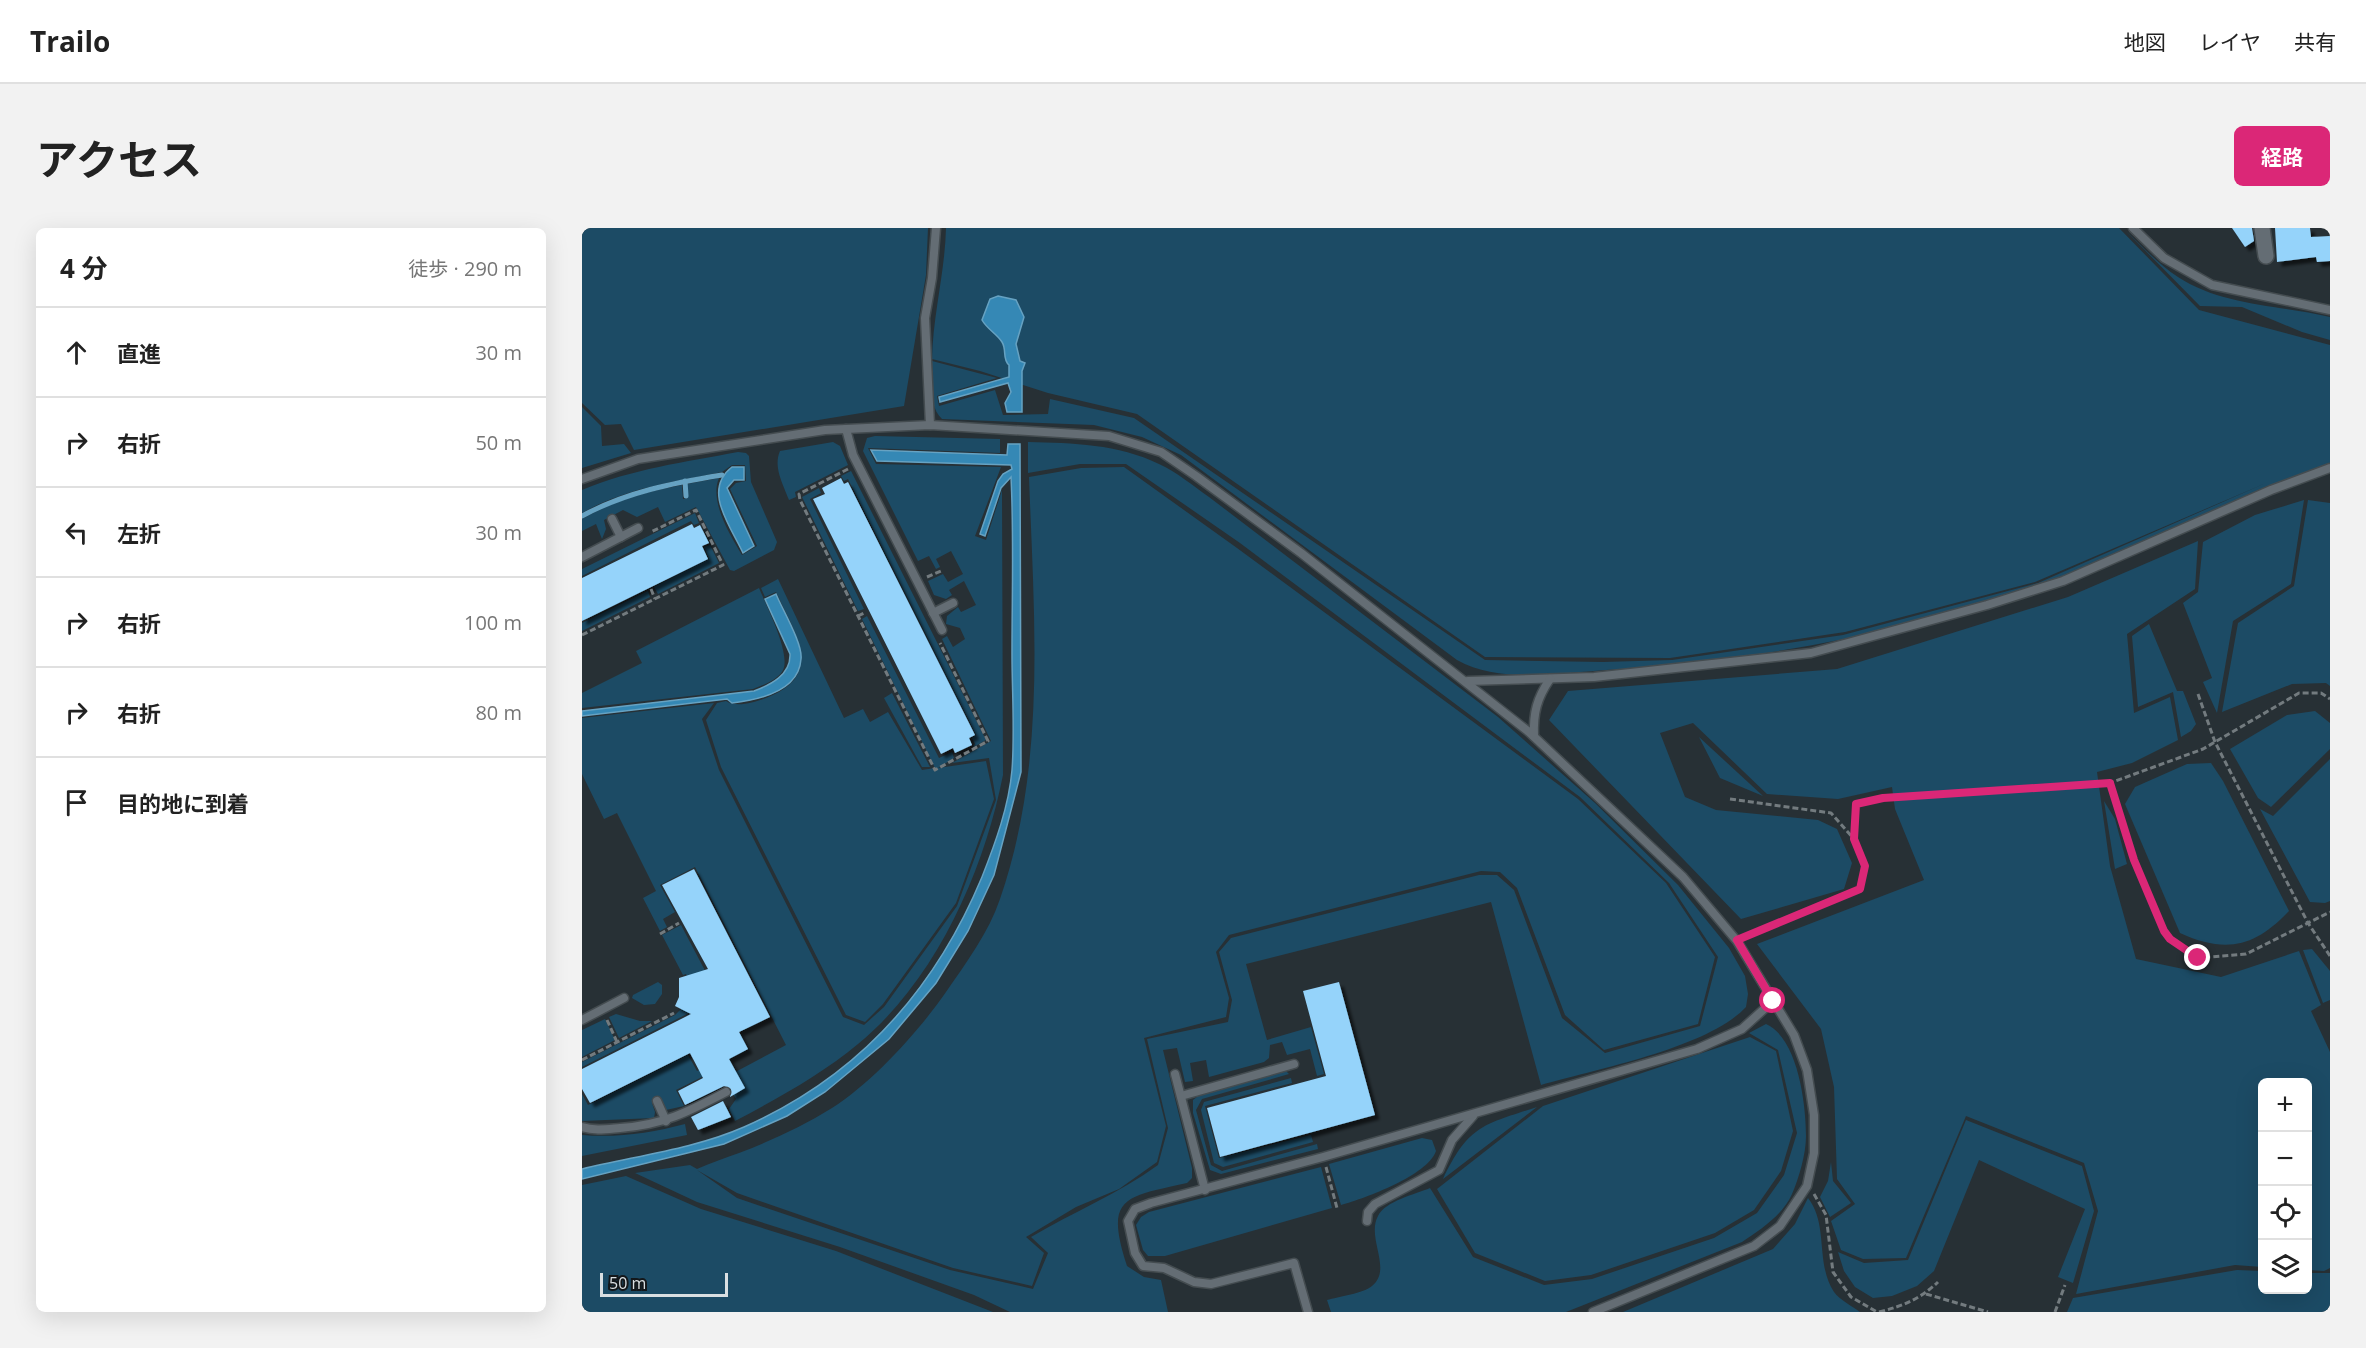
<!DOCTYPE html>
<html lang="ja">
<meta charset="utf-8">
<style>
body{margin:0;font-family:"Open Sans","Noto Sans JP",sans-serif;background:#f2f2f2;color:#222}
.controls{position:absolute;right:18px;bottom:18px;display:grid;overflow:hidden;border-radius:9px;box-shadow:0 6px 24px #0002}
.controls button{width:54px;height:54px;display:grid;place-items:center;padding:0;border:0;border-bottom:2px solid #e0e0e0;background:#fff;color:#222;font:30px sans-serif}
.scale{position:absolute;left:18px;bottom:15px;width:128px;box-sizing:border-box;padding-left:6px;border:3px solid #d9dfe2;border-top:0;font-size:16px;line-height:21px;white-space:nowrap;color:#d9dfe2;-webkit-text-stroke:4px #13171a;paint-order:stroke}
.stop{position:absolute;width:18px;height:18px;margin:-14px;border:4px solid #db2777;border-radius:50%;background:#fff}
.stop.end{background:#db2777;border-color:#fff;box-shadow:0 2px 6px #0008}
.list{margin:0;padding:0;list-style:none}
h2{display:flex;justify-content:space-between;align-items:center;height:78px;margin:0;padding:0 24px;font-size:26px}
h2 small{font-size:20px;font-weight:400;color:#767676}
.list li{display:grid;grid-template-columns:39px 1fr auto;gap:18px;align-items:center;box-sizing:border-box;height:90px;padding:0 24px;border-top:2px solid #e0e0e0}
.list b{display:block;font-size:22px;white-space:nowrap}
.list em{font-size:20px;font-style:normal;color:#767676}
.icon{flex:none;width:33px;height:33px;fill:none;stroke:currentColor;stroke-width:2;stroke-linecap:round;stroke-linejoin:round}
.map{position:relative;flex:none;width:1748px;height:1084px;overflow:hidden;border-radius:9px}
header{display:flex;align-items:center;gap:36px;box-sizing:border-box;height:84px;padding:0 30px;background:#fff;border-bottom:2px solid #e0e0e0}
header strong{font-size:28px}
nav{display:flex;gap:33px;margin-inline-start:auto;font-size:21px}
.intro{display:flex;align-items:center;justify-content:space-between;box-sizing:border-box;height:144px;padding:0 36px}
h1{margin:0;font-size:42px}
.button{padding:15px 27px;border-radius:9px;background:#db2777;color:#fff;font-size:21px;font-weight:700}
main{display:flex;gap:36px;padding:0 36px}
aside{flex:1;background:#fff;border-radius:9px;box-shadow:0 6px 24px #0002}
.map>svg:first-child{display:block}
.green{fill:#1c4b65}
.water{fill:#3588b5;stroke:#66a2c2;stroke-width:1.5}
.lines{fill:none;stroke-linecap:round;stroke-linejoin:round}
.stream{stroke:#66a2c2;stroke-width:5}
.building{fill:#95d3fa;filter:url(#shadow)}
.lane-casing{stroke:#444c50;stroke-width:11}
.street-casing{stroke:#444c50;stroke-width:18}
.path{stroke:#737b7f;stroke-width:3;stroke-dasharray:6 3;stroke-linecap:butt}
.lane{stroke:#646d74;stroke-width:8}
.street{stroke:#646d74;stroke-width:15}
.route{stroke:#db2777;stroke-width:8}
</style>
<header>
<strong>Trailo</strong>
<nav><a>地図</a><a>レイヤ</a><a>共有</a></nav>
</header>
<div class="intro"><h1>アクセス</h1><a class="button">経路</a></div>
<main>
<aside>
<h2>4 分<small>徒歩 · 290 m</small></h2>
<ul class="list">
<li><svg class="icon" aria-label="ahead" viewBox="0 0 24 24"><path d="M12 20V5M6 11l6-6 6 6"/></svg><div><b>直進</b></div><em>30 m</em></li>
<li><svg class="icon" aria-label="right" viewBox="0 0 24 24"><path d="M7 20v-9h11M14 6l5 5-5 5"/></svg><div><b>右折</b></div><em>50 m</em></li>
<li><svg class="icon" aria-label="left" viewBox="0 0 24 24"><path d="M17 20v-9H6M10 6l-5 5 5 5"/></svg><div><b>左折</b></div><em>30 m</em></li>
<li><svg class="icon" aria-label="right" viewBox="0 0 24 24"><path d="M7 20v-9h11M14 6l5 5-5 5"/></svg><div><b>右折</b></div><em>100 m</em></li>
<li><svg class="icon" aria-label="right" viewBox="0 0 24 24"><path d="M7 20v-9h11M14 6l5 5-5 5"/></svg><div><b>右折</b></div><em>80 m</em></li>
<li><svg class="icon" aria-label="arrive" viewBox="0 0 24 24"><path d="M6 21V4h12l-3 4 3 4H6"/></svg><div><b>目的地に到着</b></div></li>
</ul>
</aside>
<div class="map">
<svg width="1748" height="1084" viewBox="0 0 1748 1084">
<defs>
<filter id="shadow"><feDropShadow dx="4.5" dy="4.5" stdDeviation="1.5" flood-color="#0009"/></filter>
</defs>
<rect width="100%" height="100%" fill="#273035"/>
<g class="green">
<polygon points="0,0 346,0 344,47 322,178 52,222 39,196 23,197 0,175"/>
<path d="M364,0H1537L1617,82L1748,117V235C1697,256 1646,277 1596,299C1550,319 1505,342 1457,358C1317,405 1171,434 1024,442C976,445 918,456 875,432L599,227L560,209L512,197L360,191C346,178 349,150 350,133L415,150L355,168L357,178L413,162L421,187L466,186L468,171L552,190L903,432L1021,434L1090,432L1261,407L1456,355L1684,255L1453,354L1263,404L1088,430L903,429L555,186L466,165L398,143L350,131C351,86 363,44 364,0Z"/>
<path d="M1544,3C1560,18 1577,37 1596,49C1640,78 1698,77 1748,89V112L1720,104L1660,79L1618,78Z"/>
<polygon points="0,179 19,198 20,218 42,216 49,225 0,240"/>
<path d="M293,208L418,211V225L286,220L294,236L419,239L393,308L404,312L420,262L421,547C402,643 354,752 276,816C240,846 195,871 153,893L147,881L154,871L142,850L204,817L113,639L78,657L93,684L81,691L85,699L78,703L61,670L74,663L35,585L22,591L0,546V490L132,475L120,491L137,542L261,789L282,797L302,779L375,678L414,572L407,530L370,535L409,513L360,411L365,408L371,419L383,411L378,400L364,396L365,388L376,379L379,384L394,377L382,353L367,362L370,367L364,371L352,367L346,353L361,346L366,354L381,346L369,323L354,331L358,339L354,341L347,328L336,333L281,223L285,210Z"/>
<path d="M251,214L258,218L266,237L213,264L214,269L207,272C201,256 191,239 198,223Z"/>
<path d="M446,214C491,215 536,216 577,236C595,244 611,258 627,269L916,489L1013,575L1096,657L1147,720L1163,748L1166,766L1164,779C1126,820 1014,841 959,857L909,674L664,736L685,812L729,799L742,846L735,848L728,821L705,827L700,814L688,817L687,830L682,834L627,849L624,832L608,835L611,853L603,854L595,820L581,822L610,940V950L605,955C543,969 522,968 545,1038L562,1049L579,1052L586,1084H428L392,1067L258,1019L115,974L53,945L108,937L115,941C128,935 143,930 157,925C189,913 221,898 250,880C291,854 337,803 364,764C384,735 407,704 418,671C465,535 452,390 447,249L499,240L542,239L655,320L996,571L1084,655L1133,729L1116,796L1022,822L983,787L935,660L918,644L899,643L647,707L634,724L647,770L644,789L562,810L584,898L575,934L537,961L494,979L444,1009L462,1025L450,1058L371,1040L155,965L115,942L155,970L368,1042L451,1061L466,1025L449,1009C491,984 536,966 576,937L586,900L565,811L646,794L650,772L637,724L649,710L897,647H915L932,662L980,790L1023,825L1118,798L1136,729L1087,655L998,569L658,315L544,236H498L446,245Z"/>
<path d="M156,224L164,225L167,228L169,254L195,314L192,322L152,343L148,342L114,279L83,294L76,279L55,289L41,282L22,292L24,301L20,311L14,296L0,303V291C33,272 64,264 100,257L101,271L106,270L105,256L137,250C127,273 148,307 160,327L175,318L148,261L154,255L164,253L163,237H150L140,244C91,254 44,260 0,285V262C50,241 103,234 156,224Z"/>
<polygon points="269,243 404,512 390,520 393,516 390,510 394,507 266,251 262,253 259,248"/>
<polygon points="237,260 239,265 228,271 282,381 276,383 220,269"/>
<polygon points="1722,272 1709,356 1651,393 1635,485 1621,454 1630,450 1601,375 1616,364 1621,314 1673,287"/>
<polygon points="1726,272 1748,275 1748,458 1744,455 1710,456 1640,484 1656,395 1712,358"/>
<polygon points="113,285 117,295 112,297 109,293 0,348 0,341"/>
<polygon points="1616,313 1613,361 1545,406 1552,485 1588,469 1596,512 1550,535 1515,544 1528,638 1554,731 1639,749 1717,723 1739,777 1729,783 1748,824 1748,1040 1742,1043 1726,1042 1726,854 1680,854 1680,1039 1653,1037 1494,1066 1516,983 1502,935 1384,888 1324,1030 1281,1031 1259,1022 1249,993 1273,976 1255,951 1252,859 1239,801 1175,716 1342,652 1313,581 1310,559 1256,571 1185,566 1111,495 1078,505 1103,569 1134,582 1236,592 1255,601 1270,635 1262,661 1159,691 967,492 986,463 1255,441 1486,369"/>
<polygon points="128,317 137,335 76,366 72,359 127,331 122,319"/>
<path d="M196,351L262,490L281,481L288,494L306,484L340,542L353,540L280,391L285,388L357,530L370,524L372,530L356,540L404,533L412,571L374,675L301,776L283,794L264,787L139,539L124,492L135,475L144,473C155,480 172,474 184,470C244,447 213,406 194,364L183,369L179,360Z"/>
<path d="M177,360C184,377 211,429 200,444C193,453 181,457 171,461L0,480V465L60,435L54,423Z"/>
<polygon points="66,363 68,369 0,403 0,395"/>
<polygon points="1567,396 1595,463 1601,463 1614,496 1609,503 1599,509 1591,464 1556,479 1550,408"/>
<polygon points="310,465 348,539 340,539 302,470"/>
<polygon points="1733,483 1748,495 1748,521 1689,579 1676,570 1648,521 1705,487"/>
<polygon points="1117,509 1181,568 1138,550"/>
<polygon points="1748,531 1748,673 1743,675 1728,674 1678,581 1691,588"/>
<path d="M1629,535L1641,553L1707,683C1673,719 1644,726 1598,705L1543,576L1553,559L1605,536Z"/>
<polygon points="1522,573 1533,591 1545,636 1533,641"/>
<polygon points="99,697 139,773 106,750 104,746 101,747 80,707"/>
<polygon points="1730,721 1748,743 1748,772 1741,775 1721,722"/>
<polygon points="76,754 80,757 80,766 73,776 62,777 50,770 51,767"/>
<polygon points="104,776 109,784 0,839 0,834 93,787"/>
<polygon points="34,786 58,793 70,793 37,810 27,789"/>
<polygon points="23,791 33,812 0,829 0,802"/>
<path d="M1184,796C1216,810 1224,876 1224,908C1224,926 1217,950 1210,966C1201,987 1178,1002 1160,1014L984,1084H749L745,1072C756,1069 782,1065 790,1058C811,1041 784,1010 796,988C803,973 834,966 848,960L891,1029L962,1057L1010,1051L1132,1010L1175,985L1202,947L1215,905L1196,822L1167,805Z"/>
<polygon points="1168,809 1194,823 1211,903 1199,943 1172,982 1133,1005 1009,1047 963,1053 893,1025 855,961 961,878"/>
<polygon points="106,827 115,843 131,835 134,842 94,862 102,878 84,882 79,870 70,875 73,884 72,890 0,893 0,866 6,877"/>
<polygon points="704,843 707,846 620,871 614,882 629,937 640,943 735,916 736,921 639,946 628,942 611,885 611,872 616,868"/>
<polygon points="709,850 710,855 623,878 637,930 729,907 731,914 641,939 632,935 619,882 622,874"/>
<path d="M955,879L861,951C887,897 901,897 955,879Z"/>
<polygon points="1384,892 1500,938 1512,983 1491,1055 1476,1049 1503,981 1397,932 1352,1043 1335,1058 1310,1068 1291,1070 1273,1059 1262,1043 1256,1024 1282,1035 1326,1032"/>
<path d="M103,896L105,907L0,928V907C35,910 69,905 103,896Z"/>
<path d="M840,910L850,912L854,923C845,948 783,970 759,977L747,936Z"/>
<polygon points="1249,934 1251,953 1269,975 1248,989 1238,969 1246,953"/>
<polygon points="739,939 750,980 583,1028 566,1028 561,1022 554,997 559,989 567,984"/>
<polygon points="44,948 119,981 254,1023 411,1084 0,1084 0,957"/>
<path d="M1226,970C1247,997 1233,1035 1252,1064C1258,1072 1270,1078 1278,1084H1041L1191,1021L1213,996Z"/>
<polygon points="1655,1042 1680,1043 1680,1062 1726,1062 1726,1045 1748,1045 1748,1084 1485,1084 1491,1070"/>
</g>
<g class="water">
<path d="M416,68L434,72L442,89L434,116L438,133L443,135L440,143V184H425L423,175L429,164L426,155L358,174L357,169L427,149V137C420,131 425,122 420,114C415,106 405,101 400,92L408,71Z"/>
<path d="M426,216H438L439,544L412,647L386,703L354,755L307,811L243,864L205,888L142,916L0,951V941C53,928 112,921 162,899C275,849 353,762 400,649C413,616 427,578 430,542C433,504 430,464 430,426C430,367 432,307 429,249L419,260L403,308L398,306L416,253L421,246L430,241L429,237L295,233L289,222L425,227Z"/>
<path d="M150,239H162V252H152L145,260L172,318L161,325C148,297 120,262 150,239Z"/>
<path d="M194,366C200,381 221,416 219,431C217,464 176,472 150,475L145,471L0,488V483L172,463C188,457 209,447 208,426L183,371Z"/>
</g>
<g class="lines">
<g class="stream">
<polyline points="103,253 104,268"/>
<path d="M0,288C44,264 91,255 140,247"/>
</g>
</g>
<g class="building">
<polygon points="1650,0 1670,0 1672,13 1663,19"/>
<polygon points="1693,0 1728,0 1729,9 1748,8 1748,33 1735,34 1734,29 1695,34"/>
<polygon points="259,250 262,256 266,254 393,507 387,510 390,517 373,525 371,520 359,526 231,271 243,266 240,260"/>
<polygon points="110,296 112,300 118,297 127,315 120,318 126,331 0,393 0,350"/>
<polygon points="112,641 188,789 157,804 166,821 147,831 163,860 148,869 149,861 142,858 103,877 96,863 121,850 108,825 8,875 0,861 0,841 109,786 93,778 97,769 97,750 126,741 80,657"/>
<polygon points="757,754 793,887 638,929 625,880 744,848 721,763"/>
<polygon points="141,873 149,889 116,902 109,889"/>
</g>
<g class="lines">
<g class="lane-casing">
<g id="lane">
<polyline points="1551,0 1582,30 1630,57 1748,82"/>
<polyline points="348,197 343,90 350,50 354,0"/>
<polyline points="264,201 271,227 360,402"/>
<polyline points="0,251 56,231 243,202 348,197 527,208 579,224 614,248 719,325 947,504 1101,649 1155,713 1212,807 1225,842 1232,887 1232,925 1225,958 1198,998 1172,1018 1011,1084"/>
<polyline points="30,291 39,309"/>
<polyline points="0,329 56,300"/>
<polyline points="351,385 371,375"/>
<polyline points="886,453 1012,449 1229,425 1405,377 1481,353 1689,262 1748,240"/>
<path d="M952,508C951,485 955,470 968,451"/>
<polyline points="0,792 42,770"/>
<polyline points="593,846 623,962"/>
<polyline points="599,868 712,836"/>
<polyline points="75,873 84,893"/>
<path d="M0,899C12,903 25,901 38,900C81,897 106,884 144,864"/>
<polyline points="785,993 786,984 793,976 857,942 870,912 891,888"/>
<polyline points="726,1084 712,1035 629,1056 612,1054 582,1040 561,1038 553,1025 546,993 553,981 569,975 741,929 1115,821 1160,801 1191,773"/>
</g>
</g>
<g class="street-casing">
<polyline id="street" points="1680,0 1684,28"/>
</g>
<g class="path">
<polyline points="266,241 217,266 218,272 353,542 406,513 358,415"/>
<polyline points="345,349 359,343"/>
<polyline points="69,361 73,371"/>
<polyline points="276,388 284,384"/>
<polyline points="0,407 141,337 114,282 69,304"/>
<polyline points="1616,466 1633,514 1726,695 1748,728"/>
<polyline points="1528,556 1552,632 1582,703 1588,711 1616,730 1664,726 1748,684"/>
<polyline points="1148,571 1249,585 1272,611 1283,637 1278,661 1165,708"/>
<polyline points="1272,611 1274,576 1301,570 1528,555 1621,521 1717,465 1739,465 1748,471"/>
<polyline points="78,706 97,695"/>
<polyline points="25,792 35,814"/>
<polyline points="0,832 92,785"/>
<polyline points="744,939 755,980"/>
<polyline points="1232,966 1244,987 1251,1044 1269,1069 1295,1084"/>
<polyline points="1344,1066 1406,1084"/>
<path d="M1297,1084C1321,1078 1338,1071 1356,1054"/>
<polyline points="1473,1084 1483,1057"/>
</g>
<use href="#lane" class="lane"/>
<use href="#street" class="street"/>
</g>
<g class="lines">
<polyline class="route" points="1191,773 1155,712 1278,661 1283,638 1272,611 1274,576 1301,570 1528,555 1552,632 1582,703 1588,711 1616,730"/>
</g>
</svg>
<div class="controls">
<button>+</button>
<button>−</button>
<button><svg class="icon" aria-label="locate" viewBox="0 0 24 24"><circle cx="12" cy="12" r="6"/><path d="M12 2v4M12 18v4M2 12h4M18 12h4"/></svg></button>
<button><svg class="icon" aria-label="layers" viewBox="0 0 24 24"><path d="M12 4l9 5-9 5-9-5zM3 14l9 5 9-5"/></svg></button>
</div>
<div class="scale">50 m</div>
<div class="stop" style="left:1191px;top:773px"></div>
<div class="stop end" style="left:1616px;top:730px"></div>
</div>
</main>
